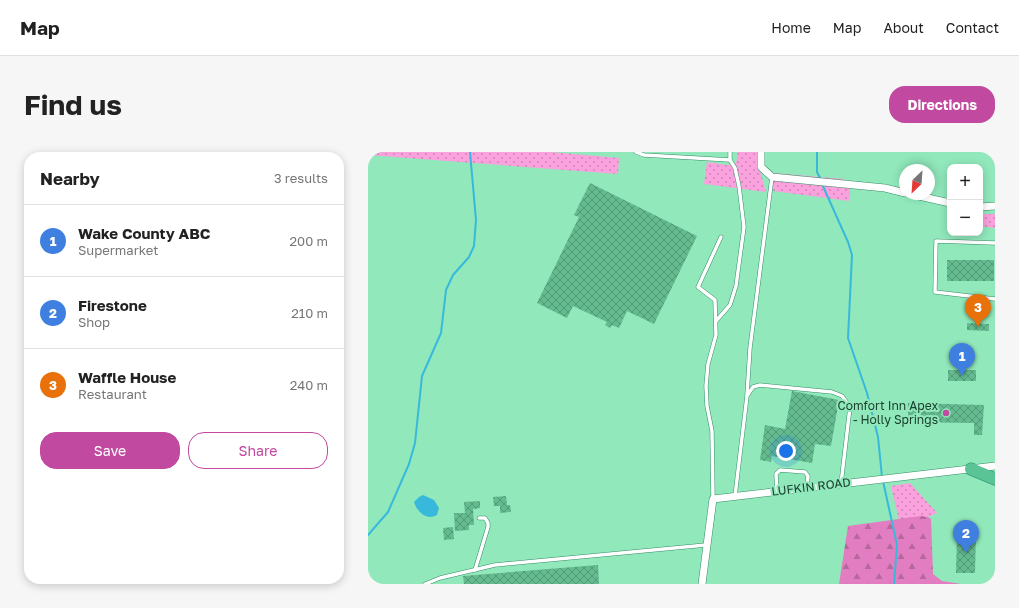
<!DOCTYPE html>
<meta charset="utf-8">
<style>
body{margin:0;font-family:"Golos Text",sans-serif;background:#f6f6f6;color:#222}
.controls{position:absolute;right:12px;top:12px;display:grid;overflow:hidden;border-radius:8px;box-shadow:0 2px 10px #0003}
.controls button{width:36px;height:36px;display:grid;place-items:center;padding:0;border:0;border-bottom:1px solid #e0e0e0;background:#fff;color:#222;font:20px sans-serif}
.compass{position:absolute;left:531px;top:12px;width:36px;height:36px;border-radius:50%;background:#fff;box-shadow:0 2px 10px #0003;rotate:205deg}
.you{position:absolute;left:418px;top:299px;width:14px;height:14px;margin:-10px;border:3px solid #fff;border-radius:50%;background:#1a73e8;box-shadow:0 0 0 6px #1a73e833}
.badge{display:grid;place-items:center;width:26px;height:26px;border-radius:50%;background:#c1499f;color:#fff;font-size:13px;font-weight:700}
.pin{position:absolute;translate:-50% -33px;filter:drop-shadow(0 1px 2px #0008)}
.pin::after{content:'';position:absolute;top:21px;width:14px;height:12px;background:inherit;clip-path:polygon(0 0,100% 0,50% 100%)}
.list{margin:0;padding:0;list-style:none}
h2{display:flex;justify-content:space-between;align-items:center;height:52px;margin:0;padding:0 16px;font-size:17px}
h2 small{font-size:13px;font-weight:400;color:#767676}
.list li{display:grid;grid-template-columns:26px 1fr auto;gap:12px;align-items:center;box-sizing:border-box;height:72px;padding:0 16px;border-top:1px solid #e0e0e0}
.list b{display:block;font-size:15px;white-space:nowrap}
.list p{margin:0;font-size:13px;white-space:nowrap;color:#767676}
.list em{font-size:13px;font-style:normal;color:#767676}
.actions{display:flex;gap:8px;padding:12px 16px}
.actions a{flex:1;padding:9px 0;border:1px solid #c1499f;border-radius:16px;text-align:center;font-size:14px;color:#c1499f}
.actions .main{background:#c1499f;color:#fff}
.map{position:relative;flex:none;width:627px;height:432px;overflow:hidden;border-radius:16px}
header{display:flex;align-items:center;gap:24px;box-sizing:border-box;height:56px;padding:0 20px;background:#fff;border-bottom:1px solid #e0e0e0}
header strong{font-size:19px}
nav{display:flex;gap:22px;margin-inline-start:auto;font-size:14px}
.intro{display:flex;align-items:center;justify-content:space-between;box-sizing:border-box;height:96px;padding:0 24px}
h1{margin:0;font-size:28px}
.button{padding:10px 18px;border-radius:16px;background:#c1499f;color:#fff;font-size:14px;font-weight:700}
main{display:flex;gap:24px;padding:0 24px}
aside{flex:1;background:#fff;border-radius:16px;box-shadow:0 2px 10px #0003}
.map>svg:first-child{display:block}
.grass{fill:url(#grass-dots)}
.forest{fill:url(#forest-firs)}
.water{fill:#38b9dc}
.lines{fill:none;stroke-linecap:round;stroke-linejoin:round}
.stream{stroke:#38b9dc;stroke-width:2}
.building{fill:url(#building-cross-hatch)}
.service-casing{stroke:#348d65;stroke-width:4.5}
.minor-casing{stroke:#348d65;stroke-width:8}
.trunk-casing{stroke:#298c61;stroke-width:13}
.service{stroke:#fff;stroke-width:3.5}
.minor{stroke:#fff;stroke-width:7}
.trunk{stroke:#5ac497;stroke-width:12}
.poi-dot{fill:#c1499f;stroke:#90e8bb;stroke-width:1.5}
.labels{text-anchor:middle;stroke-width:4;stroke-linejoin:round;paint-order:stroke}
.poi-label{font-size:12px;fill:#1b402e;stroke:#90e8bb;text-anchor:end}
.street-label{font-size:12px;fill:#1b402e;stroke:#90e8bb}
</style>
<header>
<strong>Map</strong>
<nav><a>Home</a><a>Map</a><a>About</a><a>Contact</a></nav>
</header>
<div class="intro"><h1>Find us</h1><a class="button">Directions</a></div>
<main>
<aside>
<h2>Nearby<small>3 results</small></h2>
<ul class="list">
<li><span class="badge" style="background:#3f7fe0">1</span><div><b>Wake County ABC</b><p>Supermarket</p></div><em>200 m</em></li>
<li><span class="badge" style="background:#3f7fe0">2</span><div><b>Firestone</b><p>Shop</p></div><em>210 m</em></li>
<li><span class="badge" style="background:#e8710a">3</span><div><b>Waffle House</b><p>Restaurant</p></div><em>240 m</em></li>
</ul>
<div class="actions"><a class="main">Save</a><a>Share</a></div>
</aside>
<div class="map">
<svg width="627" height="432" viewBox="0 0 627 432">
<defs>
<pattern id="grass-dots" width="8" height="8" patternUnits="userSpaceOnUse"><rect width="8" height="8" fill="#fba1dd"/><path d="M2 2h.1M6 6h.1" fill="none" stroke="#ca85b4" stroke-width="1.8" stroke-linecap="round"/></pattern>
<pattern id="forest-firs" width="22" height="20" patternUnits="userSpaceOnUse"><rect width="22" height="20" fill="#e27dc1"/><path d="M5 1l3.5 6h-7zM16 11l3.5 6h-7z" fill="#b6689d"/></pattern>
<pattern id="building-cross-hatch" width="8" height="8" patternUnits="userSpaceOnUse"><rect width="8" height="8" fill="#64bb90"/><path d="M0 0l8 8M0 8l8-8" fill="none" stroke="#529976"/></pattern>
</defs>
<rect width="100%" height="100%" fill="#90e8bb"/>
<g class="grass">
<polygon points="0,0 183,0 251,6 250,22 0,3"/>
<polygon points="370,0 390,0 389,8 398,40 336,32 339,10 360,13 368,11"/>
<polygon points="406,21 476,27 482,38 481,49 405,39"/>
<polygon points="612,62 627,62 627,76 612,74"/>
<polygon points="542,331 569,361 560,365 531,368 523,334"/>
</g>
<polygon class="forest" points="553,364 560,365 563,367 565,422 574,429 593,432 471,432 480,374"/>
<path class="water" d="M55,343L66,348L71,356L69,363C59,369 49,360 46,350L51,345Z"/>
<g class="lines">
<g class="stream">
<polyline points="449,0 449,20 453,28"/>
<polyline points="454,32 480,90 484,103 480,186 499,241 510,285 514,325"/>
<polyline points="515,329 529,393 526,432"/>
<polyline points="0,383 20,360 41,312 47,291 54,224 73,181 78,138 85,123 101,105 106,94 108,68 102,0"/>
</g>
</g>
<g class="building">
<polygon points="222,31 329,84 286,172 259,159 251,176 244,173 242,176 237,173 239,170 205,154 199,166 169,151 211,65 206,63"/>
<rect x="579" y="108" width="47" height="21"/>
<polygon points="599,171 621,172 621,179 599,178"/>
<rect x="580" y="218" width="28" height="11"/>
<polygon points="424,239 471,248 463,294 447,292 444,311 404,304 403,310 392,308 397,273 417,277"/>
<polygon points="540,251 616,253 614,283 606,283 606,271 540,270"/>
<polygon points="138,344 139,353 142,353 143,360 132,361 132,354 126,354 125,345"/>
<polygon points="112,349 112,356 105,357 106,373 101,373 101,378 87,379 86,361 97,361 96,350"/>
<polygon points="85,375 86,387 76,388 75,376"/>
<polygon points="589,381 608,381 607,421 588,421"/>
<polygon points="230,413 231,432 96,432 95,424"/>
</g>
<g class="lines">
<g class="service-casing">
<g id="service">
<polyline points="268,0 276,3 362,8"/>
<polyline points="627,91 568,89 567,140 627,147"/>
<polyline points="348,169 362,153 368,134 376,75 371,34 367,16 362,8 362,0"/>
<polyline points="379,243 382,196 404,25"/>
<polyline points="409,339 408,322 412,318 437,320 440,324 439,336"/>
<polyline points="367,344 379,244 385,235 392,233 464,240 474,244 482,255 473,332"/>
<polyline points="345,347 344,279 339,254 338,234 340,212 348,183 347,148 330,135 353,85"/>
<polyline points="107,418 120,375 120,371 117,366 111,366"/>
<polyline points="57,432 72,426 127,413 338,393"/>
</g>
</g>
<g class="minor-casing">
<g id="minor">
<polyline points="393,0 393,15 404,25 517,36 537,41"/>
<polyline points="542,42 582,51"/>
<polyline points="612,55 627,54"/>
<polyline points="334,432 345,347 627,314"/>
</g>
</g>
<g class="trunk-casing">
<polyline id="trunk" points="603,317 627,327"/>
</g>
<use href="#service" class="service"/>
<use href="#minor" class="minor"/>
<use href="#trunk" class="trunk"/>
</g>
<circle class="poi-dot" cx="578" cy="261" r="4"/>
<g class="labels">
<g class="poi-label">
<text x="570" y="258">Comfort Inn Apex<tspan x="570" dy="14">- Holly Springs</tspan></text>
</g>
<g class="street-label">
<text transform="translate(443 335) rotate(-7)" y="4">LUFKIN ROAD</text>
</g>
</g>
</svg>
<div class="controls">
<button>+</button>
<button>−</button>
</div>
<svg class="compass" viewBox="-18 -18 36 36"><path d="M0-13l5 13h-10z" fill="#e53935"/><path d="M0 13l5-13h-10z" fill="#767676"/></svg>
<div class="you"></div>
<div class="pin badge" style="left:594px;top:224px;background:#3f7fe0">1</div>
<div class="pin badge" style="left:598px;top:401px;background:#3f7fe0">2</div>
<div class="pin badge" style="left:610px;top:175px;background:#e8710a">3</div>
</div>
</main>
